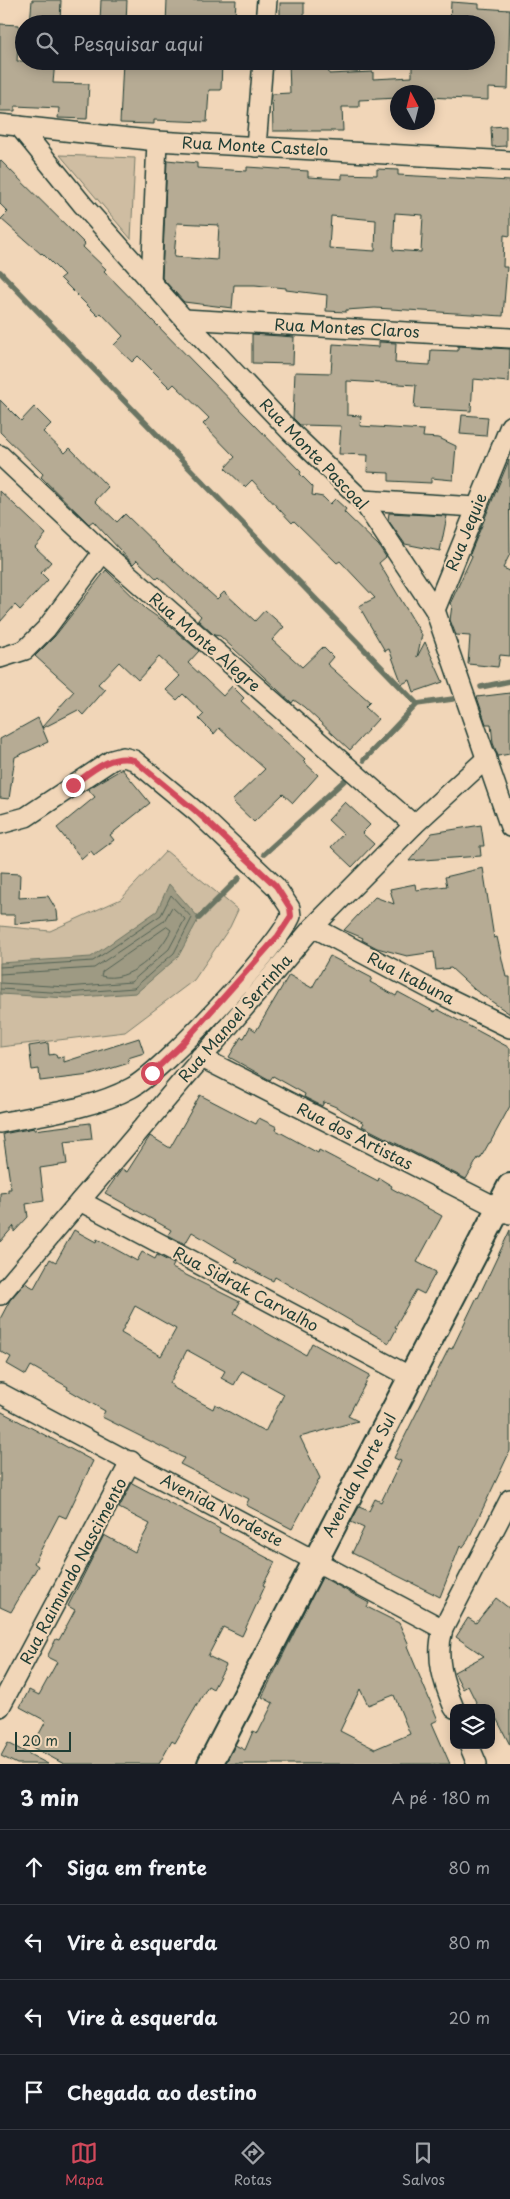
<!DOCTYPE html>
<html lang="pt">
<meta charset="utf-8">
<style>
body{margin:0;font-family:"Playpen Sans",sans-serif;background:#242831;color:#f1f3f6}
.controls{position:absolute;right:15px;bottom:15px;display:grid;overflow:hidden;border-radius:10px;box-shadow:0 2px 12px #0003}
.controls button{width:45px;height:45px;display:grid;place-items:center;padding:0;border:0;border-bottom:1px solid #363941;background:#171b24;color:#f1f3f6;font:25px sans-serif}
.compass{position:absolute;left:390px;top:85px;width:45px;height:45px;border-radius:50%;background:#171b24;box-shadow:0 2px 12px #0003;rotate:353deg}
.scale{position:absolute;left:15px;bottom:12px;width:56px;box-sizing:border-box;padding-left:5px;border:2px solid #1f3d34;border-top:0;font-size:14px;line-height:18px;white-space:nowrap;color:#1f3d34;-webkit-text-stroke:4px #f1d6b8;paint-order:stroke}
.stop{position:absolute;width:15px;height:15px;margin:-11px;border:4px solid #d1495b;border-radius:50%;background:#fff}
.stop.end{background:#d1495b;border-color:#fff;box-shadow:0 1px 5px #0008}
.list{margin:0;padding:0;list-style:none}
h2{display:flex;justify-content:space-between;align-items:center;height:65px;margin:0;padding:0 20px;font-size:21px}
h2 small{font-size:16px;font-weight:400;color:#9ea1a6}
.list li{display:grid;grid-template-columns:32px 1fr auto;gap:15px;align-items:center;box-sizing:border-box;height:75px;padding:0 20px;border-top:1px solid #363941}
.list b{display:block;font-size:19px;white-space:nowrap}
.list em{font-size:16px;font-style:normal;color:#9ea1a6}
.icon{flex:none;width:28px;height:28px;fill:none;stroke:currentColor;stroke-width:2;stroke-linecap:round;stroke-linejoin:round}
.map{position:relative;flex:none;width:510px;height:1764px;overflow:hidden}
.search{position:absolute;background:#171b24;box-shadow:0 2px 12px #0003;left:15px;right:15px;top:15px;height:55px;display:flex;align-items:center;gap:12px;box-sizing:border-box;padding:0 18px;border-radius:28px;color:#9ea1a6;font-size:19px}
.sheet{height:365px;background:#171b24}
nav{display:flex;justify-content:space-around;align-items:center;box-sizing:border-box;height:70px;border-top:1px solid #363941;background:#171b24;font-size:14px;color:#9ea1a6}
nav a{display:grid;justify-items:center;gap:2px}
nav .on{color:#d1495b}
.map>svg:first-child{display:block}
.green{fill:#cfbda2;stroke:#777d6b}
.water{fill:#9e9a83;stroke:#6b7563}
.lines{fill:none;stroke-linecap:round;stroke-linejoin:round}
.shore{stroke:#526254;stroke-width:1}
.stream{stroke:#6b7563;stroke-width:5.5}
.building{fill:#b6ab94;stroke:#1f3d34;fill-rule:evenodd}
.minor-casing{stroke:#1f3d34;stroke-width:22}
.tertiary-casing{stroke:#1f3d34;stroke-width:28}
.minor{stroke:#f1d6b8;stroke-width:19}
.tertiary{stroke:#f1d6b8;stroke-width:24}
.route{stroke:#d1495b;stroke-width:6}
.labels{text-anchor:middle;stroke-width:4;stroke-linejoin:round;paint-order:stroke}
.street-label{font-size:16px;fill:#1f3d34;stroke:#f1d6b8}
</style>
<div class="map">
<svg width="510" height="1764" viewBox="0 0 510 1764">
<rect width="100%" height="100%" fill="#f1d6b8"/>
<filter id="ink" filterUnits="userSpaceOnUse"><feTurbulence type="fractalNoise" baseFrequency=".02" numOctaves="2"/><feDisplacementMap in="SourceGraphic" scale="10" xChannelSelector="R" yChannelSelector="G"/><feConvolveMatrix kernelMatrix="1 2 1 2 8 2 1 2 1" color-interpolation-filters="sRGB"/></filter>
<g filter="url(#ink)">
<g class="green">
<polygon points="60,155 135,158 131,239"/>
<polygon points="166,851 238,910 230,927 194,980 125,1032 0,1047 0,926 50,931 121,899"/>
</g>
<polygon class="water" points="169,884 199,918 178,957 136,993 67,998 0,994 0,963 91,957 157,911"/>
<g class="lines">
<g class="shore">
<path d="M167,927L171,930C160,953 129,984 101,976L102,972Z"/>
<polyline points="0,967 93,961 161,915 171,895 192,918 174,953 134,988 67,993 0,989"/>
<polyline points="0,974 94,968 164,921 172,907 185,919 169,949 131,982 67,987 0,983"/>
</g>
<g class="stream">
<polyline points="0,272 417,704"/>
<polyline points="481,687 510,681"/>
<polyline points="364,760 417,704 453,699"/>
<polyline points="264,854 346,779"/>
<polyline points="199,918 239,878"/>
</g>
</g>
<g class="building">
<polygon points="32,0 61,0 60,24 30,24"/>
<polygon points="101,0 127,0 126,23 100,22"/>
<polygon points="167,0 236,0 235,17 230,16 230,24 166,24"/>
<polygon points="451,2 479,4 479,8 510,10 508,89 488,88 488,100 428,97 428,92 398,92 398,98 359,100 359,107 342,107 343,131 273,131 272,94 290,93 289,61 328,61 329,74 373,72 373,79 412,77 412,61 486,61 486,24 450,24"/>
<rect x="280" y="3" width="24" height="21"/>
<polygon points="0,24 19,25 17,61 55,61 53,83 89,84 87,119 58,118 59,108 15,106 15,111 0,111"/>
<polygon points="123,61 222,61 221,90 209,90 207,122 154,120 154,124 120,123"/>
<polygon points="506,126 506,146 492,147 491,127"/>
<polygon points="0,160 85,244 83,247 106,269 104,271 301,472 300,474 313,487 312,495 323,497 330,504 335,499 346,509 344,512 379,546 386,557 379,563 422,635 417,657 425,642 443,682 414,692 410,680 402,684 389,649 385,651 359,606 375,598 340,561 337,563 294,521 292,523 252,480 245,487 225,468 235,457 203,424 209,418 174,384 170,388 138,356 132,362 114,345 123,336 101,313 98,316 60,278 64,275 42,253 41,254 1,219 8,212 0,204"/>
<path d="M167,160L197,163V168L247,171V167L308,171V177L342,179V174L377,175V169L398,170V175L510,181V236L504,235L503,267H507L503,316L375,308L346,310V312L326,311L327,295L286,290V288L255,285H234L232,308L184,302L162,278ZM395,213L423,215L421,252L393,250ZM331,216L376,220L375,251L329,248ZM177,223L219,225L217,260L174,257Z"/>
<polygon points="252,334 294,337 293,364 252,363"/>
<polygon points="379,342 396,343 395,363 430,365 431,350 458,351 458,346 510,349 509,382 473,379 471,411 414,408 416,385 347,381 347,415 361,416 360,426 424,430 423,437 439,438 456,446 453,480 431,478 431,483 389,481 389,473 367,472 368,455 339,454 341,426 300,425 293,418 295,372 331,373 333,344 379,347"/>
<polygon points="0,400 21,421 34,407 51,424 43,432 65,453 70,448 108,487 95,501 117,522 125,514 165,553 217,599 224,592 255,621 265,610 284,627 272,640 302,667 323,647 333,657 327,664 370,702 365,707 378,719 350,750 304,707 294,700 292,703 220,636 214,635 198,620 201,616 159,577 157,579 137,560 133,564 93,521 89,524 41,477 43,474 0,432"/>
<polygon points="462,415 488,417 486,436 460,434"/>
<polygon points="509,460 510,554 503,568 510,571 510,656 500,655 498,667 468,664 470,636 456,635 450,620 452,605 450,604 472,556 470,554"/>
<polygon points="0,491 46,534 35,547 51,562 41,573 48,580 20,610 15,605 0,622"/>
<polygon points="389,513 447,516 440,551 405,544 388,520"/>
<polygon points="106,570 146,609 166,623 199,651 188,663 223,696 232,686 244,698 241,701 305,759 303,761 318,775 293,803 283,794 254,822 232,801 265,769 219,728 214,734 199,719 204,714 183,694 177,700 166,690 180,676 159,657 138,680 119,662 98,684 105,690 83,715 78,710 43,728 42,727 74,691 35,656 55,636"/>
<polygon points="510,693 510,754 498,756 493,743 491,724 486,724 477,697"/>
<polygon points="38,718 48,742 15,757 9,799 0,798 0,739"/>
<polygon points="122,769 150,803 110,835 114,840 94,855 91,851 82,859 57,828 95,797 88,789"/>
<polygon points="345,802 370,825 362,833 374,844 352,867 331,847 343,834 328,820"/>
<polygon points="481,825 484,846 480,846 481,856 409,861 432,833"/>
<polygon points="483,868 494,938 497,937 506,977 510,977 510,1014 475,990 451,968 436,970 434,952 407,956 377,948 362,940 363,938 344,930 375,897 394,904 390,889 415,884 416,890 447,886 445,877"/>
<polygon points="0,873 20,874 19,898 48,896 57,911 58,920 15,924 15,915 0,915"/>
<polygon points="330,956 372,978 370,982 396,996 398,992 435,1012 437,1009 510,1048 510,1106 490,1143 489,1143 480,1159 478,1158 466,1179 362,1126 364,1123 336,1107 324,1102 322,1106 304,1097 305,1094 273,1076 270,1080 229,1057 241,1037 244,1038 250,1027 256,1031 289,975 312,988"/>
<polygon points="139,1038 144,1053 128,1058 129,1063 90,1075 40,1081 39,1069 32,1070 29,1046 48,1043 49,1055 56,1054 57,1058 64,1057 64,1062"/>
<polygon points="200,1095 256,1124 259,1118 277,1127 276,1130 318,1153 319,1150 378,1181 379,1178 392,1186 391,1188 442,1216 417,1262 436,1272 424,1294 416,1290 395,1327 397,1328 389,1343 275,1277 273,1281 252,1270 235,1261 237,1259 192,1232 185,1244 168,1235 171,1230 105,1193 122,1169 127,1172 150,1136 170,1148"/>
<polygon points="90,1123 92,1139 64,1142 67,1164 40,1168 44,1201 26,1204 28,1217 14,1232 14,1226 0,1242 0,1193 8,1192 8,1189 11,1189 3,1134 34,1128 34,1130"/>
<path d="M74,1230L96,1242L97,1239L137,1261L142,1252L155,1259L157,1255L174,1264L172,1268L240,1302L234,1313L263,1331L306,1355L312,1343L370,1375L348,1416L358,1421L300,1437L320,1478L292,1529L246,1505L249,1499L180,1464L184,1458L102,1417L105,1411L67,1389L68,1387L31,1366L26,1375L7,1364L11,1357L0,1351V1319L10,1300L25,1283L34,1288L50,1259L56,1262ZM135,1306L176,1329L161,1356L121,1333ZM187,1350L225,1371L221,1378L234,1385L242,1371L284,1394L265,1432L215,1404L213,1409L172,1387L173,1385L170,1383Z"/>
<polygon points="510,1230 510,1451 468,1540 463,1547 460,1546 440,1597 352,1553 364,1528 351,1522 359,1507 369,1511 375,1499 381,1502 401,1461 394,1458 449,1348 452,1349 477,1297 478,1298"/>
<polygon points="0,1411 93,1461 66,1518 59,1515 34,1563 38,1566 11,1612 0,1607"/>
<polygon points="132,1483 220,1529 219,1532 275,1562 263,1585 265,1586 242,1636 223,1627 208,1656 226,1665 213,1689 208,1686 175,1743 172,1741 159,1764 64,1764 32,1747 46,1721 20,1707 29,1690 39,1695 57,1662 47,1657 56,1639 59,1640 75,1610 68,1606 104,1535 135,1552 150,1524 119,1508"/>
<path d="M322,1577L369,1603L367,1607L399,1623L409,1645L407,1646L438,1720L432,1723L450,1764H225L235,1745L245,1750L253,1731L258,1733L273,1703L262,1697ZM360,1689L368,1705L394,1695L410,1734L375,1749L340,1731Z"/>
<polygon points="496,1598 510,1609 510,1745 491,1708 479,1708 468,1686 463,1689 454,1672 484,1656 456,1637 468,1618 476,1623"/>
<polygon points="8,1743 48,1764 17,1764 1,1756"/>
</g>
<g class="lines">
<g class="minor-casing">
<g id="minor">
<polyline points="265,24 267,0"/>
<polyline points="0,124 157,141 510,161"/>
<polyline points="19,126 83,205 184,319 290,431 362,500 435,610 510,827"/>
<polyline points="256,147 263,61"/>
<polyline points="151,283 157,141"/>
<polyline points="184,319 510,338"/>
<polyline points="0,455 103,552 414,825"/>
<polyline points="362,500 476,507"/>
<polyline points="435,610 510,426"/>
<polyline points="0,658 25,650 46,629 103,552"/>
<path d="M0,824L26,817L112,760L123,757L134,760L198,813L276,887L290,908L291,916C277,949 163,1071 131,1088C92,1109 44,1114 0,1123"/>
<polyline points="313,927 432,990 510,1028"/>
<polyline points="200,1057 510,1214"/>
<polyline points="80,1201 411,1377"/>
<polyline points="0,1295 313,927 414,825 487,758"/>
<polyline points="0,1393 443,1629"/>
<polyline points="0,1707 131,1461"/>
<path d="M454,1708C443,1682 435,1657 443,1629L510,1499"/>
<polyline points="469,1745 477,1764"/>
</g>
</g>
<g class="tertiary-casing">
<polyline id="tertiary" points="210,1764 510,1186"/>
</g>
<use href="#minor" class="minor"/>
<use href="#tertiary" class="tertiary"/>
</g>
</g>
<g class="lines" filter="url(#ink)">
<path class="route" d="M73,785C91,772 111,753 134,760L198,813L276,886L290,908L291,916L278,936L182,1044L152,1073"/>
</g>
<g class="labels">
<g class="street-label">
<text transform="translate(255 146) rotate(3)" y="6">Rua Monte Castelo</text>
<text transform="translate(347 328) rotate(3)" y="6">Rua Montes Claros</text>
<text transform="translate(314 454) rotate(46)" y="6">Rua Monte Pascoal</text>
<text transform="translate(466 532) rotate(-68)" y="6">Rua Jequie</text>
<text transform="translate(205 642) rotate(41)" y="6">Rua Monte Alegre</text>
<text transform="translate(411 978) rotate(27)" y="6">Rua Itabuna</text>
<text transform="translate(235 1018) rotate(-49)" y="6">Rua Manoel Serrinha</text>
<text transform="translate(355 1136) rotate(27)" y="6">Rua dos Artistas</text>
<text transform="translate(246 1289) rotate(28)" y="6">Rua Sidrak Carvalho</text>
<text transform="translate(359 1475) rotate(-62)" y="6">Avenida Norte Sul</text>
<text transform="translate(222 1510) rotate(28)" y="6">Avenida Nordeste</text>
<text transform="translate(73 1571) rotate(-62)" y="6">Rua Raimundo Nascimento</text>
</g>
</g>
</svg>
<div class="controls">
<button><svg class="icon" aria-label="layers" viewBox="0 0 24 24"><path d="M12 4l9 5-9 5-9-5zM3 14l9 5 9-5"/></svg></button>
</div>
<svg class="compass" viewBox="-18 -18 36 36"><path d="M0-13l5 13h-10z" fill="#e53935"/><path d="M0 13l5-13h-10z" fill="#9ea1a6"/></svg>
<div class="scale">20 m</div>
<div class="stop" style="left:152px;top:1073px"></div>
<div class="stop end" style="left:73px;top:785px"></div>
<div class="search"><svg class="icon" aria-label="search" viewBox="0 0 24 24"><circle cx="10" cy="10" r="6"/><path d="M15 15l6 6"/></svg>Pesquisar aqui</div>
</div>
<section class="sheet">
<h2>3 min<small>A pé · 180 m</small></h2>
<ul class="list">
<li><svg class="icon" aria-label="ahead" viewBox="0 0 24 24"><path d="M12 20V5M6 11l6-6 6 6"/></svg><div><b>Siga em frente</b></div><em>80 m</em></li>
<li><svg class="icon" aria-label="left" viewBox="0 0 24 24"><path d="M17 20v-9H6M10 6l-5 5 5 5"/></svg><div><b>Vire à esquerda</b></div><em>80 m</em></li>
<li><svg class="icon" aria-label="left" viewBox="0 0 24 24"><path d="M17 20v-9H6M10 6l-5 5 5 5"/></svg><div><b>Vire à esquerda</b></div><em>20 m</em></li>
<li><svg class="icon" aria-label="arrive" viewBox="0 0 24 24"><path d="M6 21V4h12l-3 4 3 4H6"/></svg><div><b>Chegada ao destino</b></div></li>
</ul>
</section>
<nav>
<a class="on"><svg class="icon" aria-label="map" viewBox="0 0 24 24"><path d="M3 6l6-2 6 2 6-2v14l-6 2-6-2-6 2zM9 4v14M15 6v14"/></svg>Mapa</a>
<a><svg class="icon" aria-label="directions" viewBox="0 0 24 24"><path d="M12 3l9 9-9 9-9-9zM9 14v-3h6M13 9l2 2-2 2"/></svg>Rotas</a>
<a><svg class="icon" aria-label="saved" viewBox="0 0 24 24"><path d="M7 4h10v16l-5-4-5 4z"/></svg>Salvos</a>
</nav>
